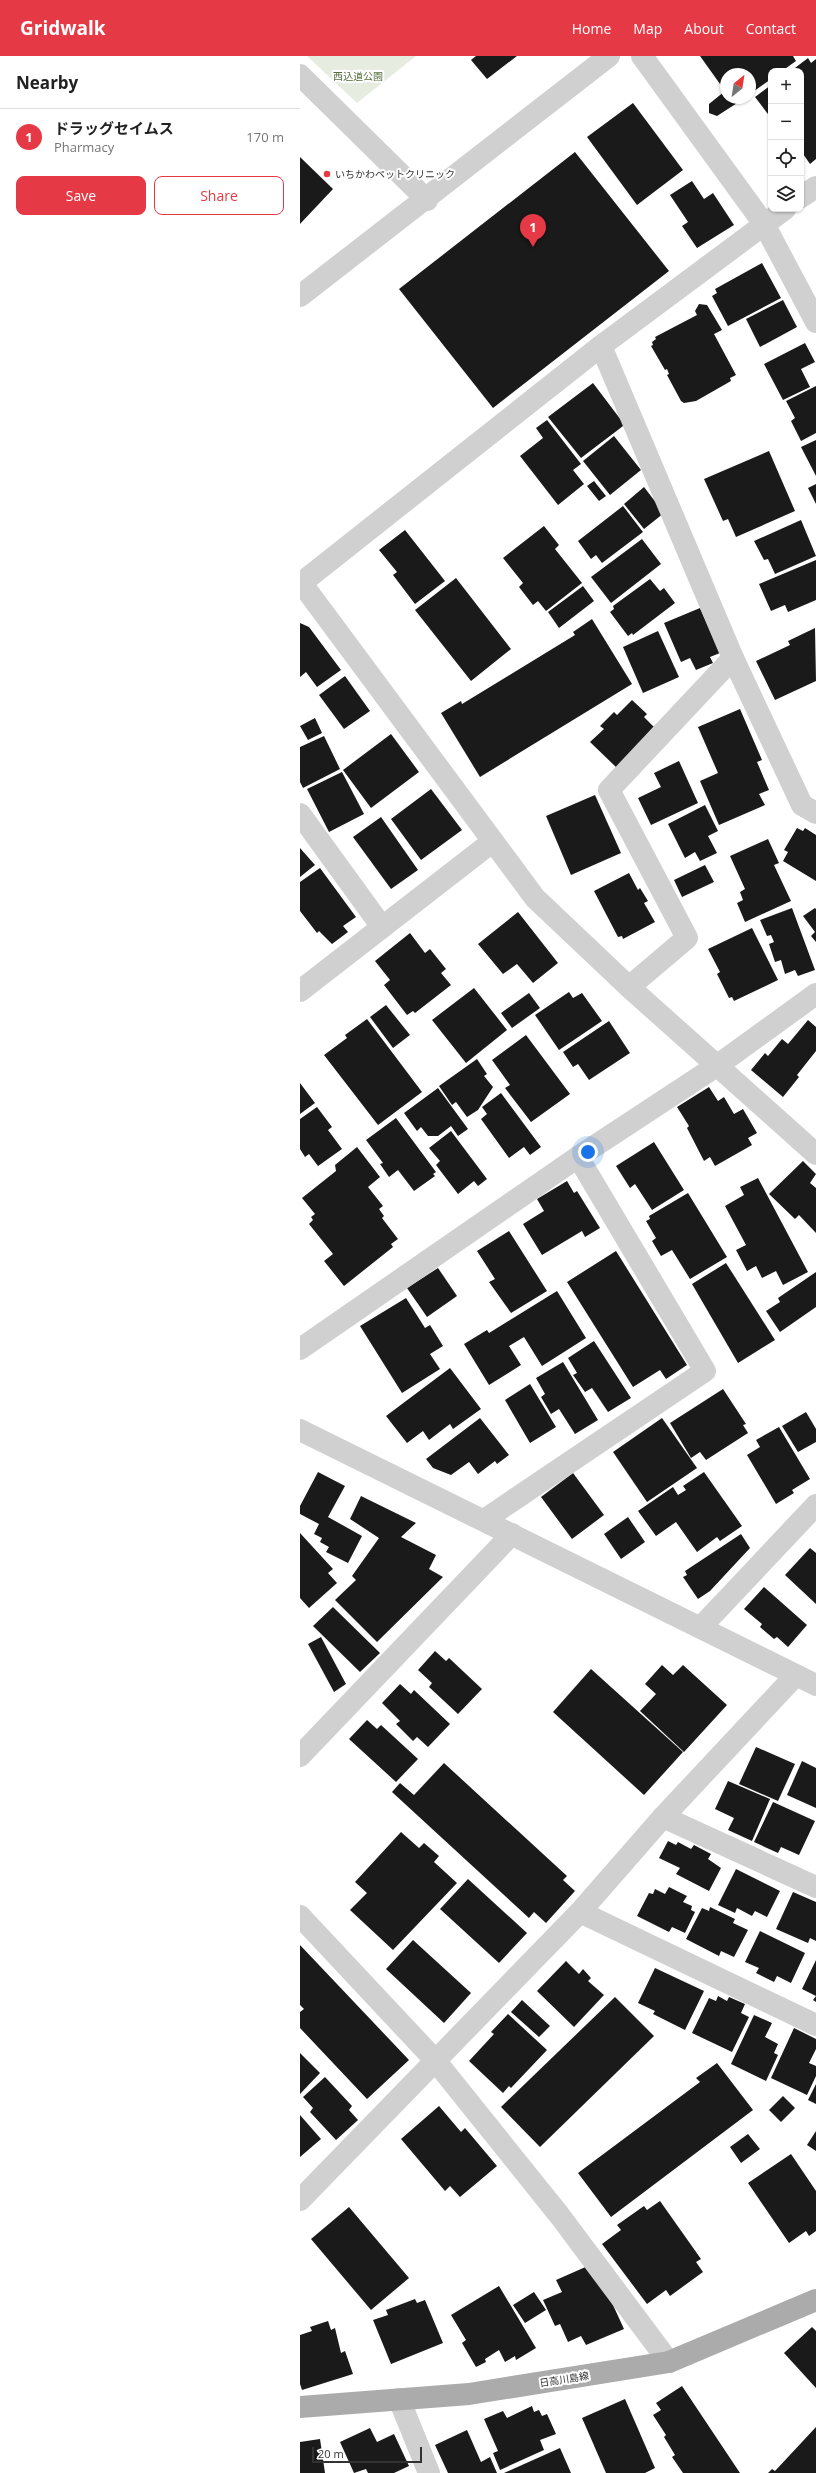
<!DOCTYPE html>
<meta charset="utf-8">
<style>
body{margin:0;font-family:"Open Sans","Noto Sans JP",sans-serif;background:#f6f6f6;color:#222}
.controls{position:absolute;right:12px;top:12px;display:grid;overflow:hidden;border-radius:8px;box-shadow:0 1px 3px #0004}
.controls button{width:36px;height:36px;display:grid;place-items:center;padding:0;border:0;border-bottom:1px solid #e0e0e0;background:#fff;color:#222;font:20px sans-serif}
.compass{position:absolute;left:420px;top:12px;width:36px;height:36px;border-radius:50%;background:#fff;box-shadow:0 1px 3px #0004;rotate:30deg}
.scale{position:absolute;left:12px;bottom:10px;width:110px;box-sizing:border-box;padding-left:4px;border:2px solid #333;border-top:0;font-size:11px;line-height:14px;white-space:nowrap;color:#333;-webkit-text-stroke:3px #fff;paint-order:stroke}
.you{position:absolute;left:288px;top:1096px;width:14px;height:14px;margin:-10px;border:3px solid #fff;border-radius:50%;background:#1a73e8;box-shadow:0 0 0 6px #1a73e833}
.badge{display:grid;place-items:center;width:26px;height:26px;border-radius:50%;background:#e63946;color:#fff;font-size:13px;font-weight:700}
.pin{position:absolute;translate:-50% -33px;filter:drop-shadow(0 1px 2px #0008)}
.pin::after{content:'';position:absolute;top:21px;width:14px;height:12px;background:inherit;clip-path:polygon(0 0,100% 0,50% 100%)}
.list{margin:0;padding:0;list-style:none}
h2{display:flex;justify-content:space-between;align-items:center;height:52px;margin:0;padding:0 16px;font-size:17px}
h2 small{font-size:13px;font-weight:400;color:#767676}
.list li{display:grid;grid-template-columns:26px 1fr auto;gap:12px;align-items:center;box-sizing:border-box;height:56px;padding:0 16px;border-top:1px solid #e0e0e0}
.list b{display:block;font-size:15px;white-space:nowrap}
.list p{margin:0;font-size:13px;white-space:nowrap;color:#767676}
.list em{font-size:13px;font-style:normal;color:#767676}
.actions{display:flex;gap:8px;padding:12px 16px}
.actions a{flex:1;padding:9px 0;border:1px solid #e63946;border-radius:8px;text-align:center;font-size:14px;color:#e63946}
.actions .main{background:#e63946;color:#fff}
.icon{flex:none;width:22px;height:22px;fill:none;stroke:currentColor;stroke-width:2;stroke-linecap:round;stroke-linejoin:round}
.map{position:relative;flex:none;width:516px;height:2417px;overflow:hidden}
header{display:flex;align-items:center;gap:24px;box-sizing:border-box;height:56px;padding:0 20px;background:#e63946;color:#fff}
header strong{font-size:19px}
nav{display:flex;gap:22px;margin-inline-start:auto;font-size:14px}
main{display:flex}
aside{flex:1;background:#fff}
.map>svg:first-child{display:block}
.park{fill:#e6ecdf}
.building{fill:#1a1a1a}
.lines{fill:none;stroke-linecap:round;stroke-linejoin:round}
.minor{stroke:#d0d0d0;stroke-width:22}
.major{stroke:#ababab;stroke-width:22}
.poi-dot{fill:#e63946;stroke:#fff;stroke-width:1.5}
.labels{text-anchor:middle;stroke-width:4;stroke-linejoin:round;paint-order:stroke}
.park-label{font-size:10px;fill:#56703f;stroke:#fff}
.poi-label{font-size:10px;fill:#333;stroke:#fff;text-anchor:start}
.street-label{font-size:10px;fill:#333;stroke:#fff}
</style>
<header>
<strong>Gridwalk</strong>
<nav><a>Home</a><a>Map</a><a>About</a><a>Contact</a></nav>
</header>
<main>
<aside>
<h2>Nearby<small></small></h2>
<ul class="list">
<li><span class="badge">1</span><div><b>ドラッグセイムス</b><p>Pharmacy</p></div><em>170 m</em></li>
</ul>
<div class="actions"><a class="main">Save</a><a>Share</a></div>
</aside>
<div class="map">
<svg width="516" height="2417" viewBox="0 0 516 2417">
<rect width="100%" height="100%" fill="#fff"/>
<polygon class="park" points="7,0 116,0 57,47"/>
<g class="building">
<polygon points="176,0 217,0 187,23 171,4"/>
<polygon points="400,0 493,0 496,5 482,15 471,15 471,23 450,38 450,18 426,18 426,42 445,42 417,60 409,57 409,48 425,35"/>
<polygon points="508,2 511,7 516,3 516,103 510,108 501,95 501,15 491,15"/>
<polygon points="471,29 471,62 455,41"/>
<polygon points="333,47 383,114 337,149 287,81"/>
<polygon points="275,96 369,215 193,352 99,233"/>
<polygon points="0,101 33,133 0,168"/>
<polygon points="392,125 404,143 413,137 434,169 397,192 382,170 388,166 370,139"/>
<polygon points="462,207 481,242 428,270 412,240 417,237 415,233"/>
<polygon points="483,244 497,271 460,291 446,263"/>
<polygon points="399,248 407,249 422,274 414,278 436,319 430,322 431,325 396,345 384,347 381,345 367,319 369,318 367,313 365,314 351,290 353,289 352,286 356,283 355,281 397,259 395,255"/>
<polygon points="505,287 515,306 501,313 510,331 483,344 464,308"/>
<polygon points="293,327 321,364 327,367 281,402 248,361"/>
<polygon points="516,330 516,377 501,385 491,365 495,362 486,345"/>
<polygon points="247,364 281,408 273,414 284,428 258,449 220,400 243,382 236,372"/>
<polygon points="314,380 341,414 310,439 283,405"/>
<polygon points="516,384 516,420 501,391"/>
<polygon points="469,395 495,455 436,481 428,463 423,465 404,423"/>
<polygon points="294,425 306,440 299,445 287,430"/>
<polygon points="516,428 516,448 508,432"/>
<polygon points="344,431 364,457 344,473 324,448"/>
<polygon points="323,450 343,476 302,507 296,499 291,503 278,485"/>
<polygon points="501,464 516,500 475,518 468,503 464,504 454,485"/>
<polygon points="244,470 259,489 255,493 282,527 246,555 238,545 233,549 219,531 223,527 203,502"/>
<polygon points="105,474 145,525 115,548 93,519 97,516 79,494"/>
<polygon points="342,483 361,508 311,547 291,521"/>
<polygon points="516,504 516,544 488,556 485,549 471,555 459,528"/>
<polygon points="156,522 211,593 171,625 115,554"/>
<polygon points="350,523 360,535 364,532 375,547 333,579 332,577 328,580 310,556 314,553 313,550"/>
<polygon points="283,530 294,545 259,572 248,556"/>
<polygon points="400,552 420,597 410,601 413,607 396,614 390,602 381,606 364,567"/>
<polygon points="292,563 332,628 180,721 141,657 161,645 162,648 275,579 273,576"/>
<polygon points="0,567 9,571 41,614 17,631 6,616 0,621"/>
<polygon points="515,572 516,625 475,644 456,605 490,589 488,585"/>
<polygon points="358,575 379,621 343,637 323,591"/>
<polygon points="45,620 70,655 44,673 19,639"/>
<polygon points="332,644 347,658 344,661 354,671 317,712 290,686 304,673 300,670 314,656 317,659"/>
<polygon points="440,653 462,704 457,706 469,734 459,738 465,749 419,769 400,725 418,717 398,671"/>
<polygon points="15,662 22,677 8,684 0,670"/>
<polygon points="91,678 119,716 71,752 43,714"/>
<polygon points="24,680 40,713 3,732 0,726 0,691"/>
<polygon points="379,705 398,747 351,769 338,742 361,731 354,717"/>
<polygon points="42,716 64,758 29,776 7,733"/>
<polygon points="131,733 162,774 121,804 91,763"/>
<polygon points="295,739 321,797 271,819 246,760"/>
<polygon points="405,749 418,775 408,780 417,797 400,805 395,796 385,802 368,768"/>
<polygon points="81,761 118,814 91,833 53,781"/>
<polygon points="497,772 503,775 505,772 516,779 516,825 483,805 488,796 484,794"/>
<polygon points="468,783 479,807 474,809 491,845 445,866 437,847 443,844 440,836 445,833 430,800"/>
<polygon points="0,792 15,809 0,821"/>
<polygon points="405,809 414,826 382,841 374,824"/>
<polygon points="20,812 56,861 43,870 48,876 32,888 19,875 17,877 0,855 0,826"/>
<polygon points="329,817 338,834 340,832 348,845 344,847 355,866 323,883 322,880 318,881 294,835"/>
<polygon points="492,852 515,914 498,920 495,914 485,918 481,904 475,906 469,888 474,886 471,879 467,880 460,864"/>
<polygon points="515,852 516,853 516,886 511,880 515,876 503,860"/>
<polygon points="218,856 258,907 233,927 217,908 203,918 178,888"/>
<polygon points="452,872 478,924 434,945 432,941 429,942 417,918 420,916 408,893"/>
<polygon points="110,877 125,897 130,893 146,913 141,917 151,929 115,957 113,955 107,959 84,929 90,924 75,905"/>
<polygon points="174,932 207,974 166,1007 132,964"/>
<polygon points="269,936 273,942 282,937 302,965 259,994 235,959"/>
<polygon points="229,937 240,952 212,972 201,957"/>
<polygon points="86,949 110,979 93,992 70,961"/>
<polygon points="67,963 122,1036 78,1069 24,999 47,982 45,979"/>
<polygon points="508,964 516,971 516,995 497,1019 499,1021 483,1041 451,1014 465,997 468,1000 482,983 488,988"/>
<polygon points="309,965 330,997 289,1024 278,1008 273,1011 263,996"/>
<polygon points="226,979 270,1038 231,1066 205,1032 210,1029 192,1004"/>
<polygon points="177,1003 187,1018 184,1020 193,1031 178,1054 167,1061 156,1046 152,1049 139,1030"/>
<polygon points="0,1027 15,1047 0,1058"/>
<polygon points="409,1031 418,1045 424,1041 434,1058 443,1053 457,1077 448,1082 452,1089 415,1110 410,1101 404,1105 387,1072 389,1070 377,1051"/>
<polygon points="138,1032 168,1073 158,1080 151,1070 138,1080 128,1080 121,1071 117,1075 104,1057"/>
<polygon points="201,1037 241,1091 230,1099 224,1091 209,1102 181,1063 187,1058 182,1051"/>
<polygon points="17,1051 32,1071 28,1074 42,1093 18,1110 9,1098 5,1101 0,1093 0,1063"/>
<polygon points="96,1062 136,1116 133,1118 135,1120 114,1135 98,1114 89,1121 80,1108 83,1107 66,1084"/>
<polygon points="151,1075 187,1123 178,1130 174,1125 158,1138 136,1109 140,1105 129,1092"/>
<polygon points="354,1086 384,1134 352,1154 335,1128 330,1132 316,1110"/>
<polygon points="57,1091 80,1121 68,1131 83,1150 79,1153 84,1160 82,1162 98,1183 91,1188 93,1191 44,1230 24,1205 33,1198 9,1168 13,1164 11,1161 15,1158 2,1142 36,1115 35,1109"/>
<polygon points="503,1105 516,1118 510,1127 516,1132 516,1177 499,1159 495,1163 469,1138"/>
<polygon points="458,1122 508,1216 483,1229 476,1215 462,1222 456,1210 447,1215 436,1194 446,1189 425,1150 444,1139 440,1131"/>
<polygon points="267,1125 274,1137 277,1135 300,1172 285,1181 282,1175 242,1199 223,1168 244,1155 237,1143"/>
<polygon points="388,1137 427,1201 390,1223 372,1194 361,1200 352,1185 356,1182 346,1165 350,1163 349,1160"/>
<polygon points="209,1175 247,1235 211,1257 189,1226 195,1223 177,1195"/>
<polygon points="316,1195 387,1309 366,1323 360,1314 333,1331 267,1226"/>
<polygon points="426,1207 475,1284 438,1307 392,1228"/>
<polygon points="138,1212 157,1240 127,1261 107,1232"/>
<polygon points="516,1216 516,1251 480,1276 466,1255 480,1246 478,1242"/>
<polygon points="257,1235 286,1282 242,1310 224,1281 209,1290 221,1309 189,1329 164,1288 187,1274 189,1277"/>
<polygon points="106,1242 125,1272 130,1269 143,1290 130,1298 140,1313 102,1337 60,1270"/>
<polygon points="294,1285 331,1342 308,1356 292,1332 285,1336 273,1319 277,1317 268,1302"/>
<polygon points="263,1306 298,1364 275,1378 259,1353 251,1358 241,1341 245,1338 236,1322"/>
<polygon points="150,1312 181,1353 153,1373 150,1368 129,1384 123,1375 107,1387 86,1360"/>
<polygon points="230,1328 256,1371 230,1387 205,1344"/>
<polygon points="423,1333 446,1368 443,1369 448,1377 406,1404 400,1396 391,1402 370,1367"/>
<polygon points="506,1356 516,1373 516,1386 498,1396 482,1370"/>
<polygon points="180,1362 209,1399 197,1408 195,1405 178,1418 169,1406 151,1419 133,1412 126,1403"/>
<polygon points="362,1362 397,1412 347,1446 313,1396"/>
<polygon points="479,1371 510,1423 492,1434 494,1437 476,1448 447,1399 460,1391 456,1384"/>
<polygon points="18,1416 45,1430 28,1461 62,1480 48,1507 26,1496 29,1491 20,1486 22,1482 14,1478 19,1468 0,1458 0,1450"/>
<polygon points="404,1416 442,1470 420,1485 417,1481 397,1496 376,1466 356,1480 338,1455 373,1431 378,1439 386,1434 383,1430"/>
<polygon points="273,1417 304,1459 272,1483 241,1441"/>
<polygon points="61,1440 116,1467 101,1481 136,1499 129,1513 143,1521 77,1586 35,1544 56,1524 52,1520 79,1482 50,1463"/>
<polygon points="328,1461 345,1486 321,1503 304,1478"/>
<polygon points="0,1477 33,1513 28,1517 37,1527 9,1552 0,1542"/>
<polygon points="441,1478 450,1492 410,1535 398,1543 383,1521 387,1519 385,1515"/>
<polygon points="510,1492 516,1497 516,1548 485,1519"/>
<polygon points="464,1531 507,1569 488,1591 477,1581 474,1583 460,1571 462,1568 444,1553"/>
<polygon points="33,1551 80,1597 60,1616 13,1570"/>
<polygon points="21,1581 46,1628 34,1636 8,1588"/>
<polygon points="135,1595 146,1605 149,1602 182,1633 158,1658 129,1631 132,1627 118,1614"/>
<polygon points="362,1609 373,1619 383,1609 427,1649 384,1696 340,1655 356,1638 345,1628"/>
<polygon points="291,1613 383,1696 344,1739 253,1656"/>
<polygon points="100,1628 111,1638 114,1634 150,1668 128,1691 117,1681 113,1685 96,1668 100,1665 82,1647"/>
<polygon points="67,1664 77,1673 81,1669 118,1703 96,1726 49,1683"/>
<polygon points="456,1691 495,1708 478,1745 439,1728"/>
<polygon points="502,1705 516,1712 516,1752 487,1739"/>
<polygon points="144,1707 267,1820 263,1824 275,1835 246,1867 234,1856 229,1862 92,1736 100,1727 114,1739"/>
<polygon points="428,1725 470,1743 452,1785 428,1774 434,1762 415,1753"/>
<polygon points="473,1746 515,1765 499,1799 481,1791 478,1797 454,1786"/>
<polygon points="101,1776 119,1792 124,1787 139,1800 134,1806 157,1827 93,1894 50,1854 67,1837 55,1826"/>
<polygon points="368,1785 376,1789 378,1786 391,1793 394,1789 411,1798 408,1803 421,1812 409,1835 376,1818 380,1812 359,1802"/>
<polygon points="436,1813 480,1835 467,1861 455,1855 452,1860 437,1852 435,1857 418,1849"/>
<polygon points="168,1823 227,1877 199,1907 140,1853"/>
<polygon points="369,1831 387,1840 383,1846 392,1850 391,1854 395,1856 385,1877 372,1871 369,1876 337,1860 349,1837 353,1838 355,1833 365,1838"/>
<polygon points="493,1836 516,1846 516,1885 510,1882 508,1887 476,1873"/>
<polygon points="410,1851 435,1863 433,1867 448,1874 434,1901 421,1895 419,1900 386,1883 402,1852 409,1855"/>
<polygon points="460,1875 505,1897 491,1927 477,1920 474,1926 456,1917 459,1912 445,1906"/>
<polygon points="113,1884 171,1937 144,1967 86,1913"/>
<polygon points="0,1889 109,2004 67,2043 0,1972 0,1956 4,1953 0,1949"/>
<polygon points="516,1904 516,1946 513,1944 516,1940 502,1933"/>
<polygon points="266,1905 279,1918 283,1913 291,1922 288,1925 304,1939 274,1971 237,1935"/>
<polygon points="355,1912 404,1935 385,1974 353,1958 355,1955 338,1947"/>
<polygon points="418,1940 427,1945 429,1941 445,1948 441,1957 449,1961 432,1996 392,1977 409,1942 416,1945"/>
<polygon points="315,1941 354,1980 240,2091 201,2051"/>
<polygon points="222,1944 250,1970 239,1981 211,1956"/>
<polygon points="208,1958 247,1994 211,2032 209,2030 203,2037 169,2005 194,1978 191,1976"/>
<polygon points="454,1959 472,1967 465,1981 478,1988 474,1997 478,1999 466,2025 431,2008"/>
<polygon points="494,1972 516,1983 516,1993 509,2007 516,2010 516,2020 507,2039 471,2022"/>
<polygon points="0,1997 20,2017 0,2038"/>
<polygon points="417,2007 453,2054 311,2161 278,2117 400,2026 396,2022"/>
<polygon points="25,2021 52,2050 49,2054 58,2064 36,2084 10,2056 13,2052 3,2041"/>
<polygon points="516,2028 516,2048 508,2044"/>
<polygon points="483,2040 495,2052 481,2066 469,2054"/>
<polygon points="139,2050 161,2076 165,2072 197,2110 160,2141 150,2130 145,2135 101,2083"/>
<polygon points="0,2059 21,2083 0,2101"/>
<polygon points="516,2075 516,2095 507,2089"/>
<polygon points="448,2078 460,2093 441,2107 430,2091"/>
<polygon points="491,2098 516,2135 516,2175 509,2180 506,2175 489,2187 448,2127"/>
<polygon points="360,2145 401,2203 396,2206 403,2216 370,2240 366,2234 347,2248 302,2188 321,2174 317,2169 344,2150 347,2154"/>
<polygon points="49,2151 109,2222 71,2254 11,2183"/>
<polygon points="290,2209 302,2225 324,2273 286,2289 281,2280 268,2286 260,2268 255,2270 243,2244 262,2236 256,2224"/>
<polygon points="199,2230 236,2292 216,2304 215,2300 205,2306 199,2294 185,2303 186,2306 176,2311 162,2287 166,2284 151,2259"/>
<polygon points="234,2236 246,2254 225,2267 213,2249"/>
<polygon points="115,2243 117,2247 125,2244 143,2287 91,2308 73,2264 88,2259 86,2254"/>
<polygon points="28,2265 31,2274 35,2272 41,2297 45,2295 53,2318 2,2334 0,2328 0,2279 12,2275 10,2271"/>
<polygon points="512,2271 516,2275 516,2332 484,2297"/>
<polygon points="382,2330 440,2417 383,2417 372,2401 375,2399 364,2381 366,2379 353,2359 361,2354 356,2347"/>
<polygon points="325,2343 355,2412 345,2417 306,2417 282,2362"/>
<polygon points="232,2350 234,2356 239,2354 242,2360 247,2358 256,2378 240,2384 244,2394 200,2414 193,2397 198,2395 184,2363 203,2355 207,2362"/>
<polygon points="516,2371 516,2417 468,2417 472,2413 475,2415"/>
<polygon points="70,2372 77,2386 94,2378 109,2410 94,2417 68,2417 66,2413 54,2417 40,2386"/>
<polygon points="167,2374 181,2406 190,2401 197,2417 148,2417 135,2389"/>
<polygon points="20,2383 25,2417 0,2417 0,2386"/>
<polygon points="260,2392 271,2417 204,2417"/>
</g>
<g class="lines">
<g class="minor">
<polyline points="342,0 464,168 516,266"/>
<polyline points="0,19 127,144"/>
<polyline points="501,141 516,131"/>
<polyline points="0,240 309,0"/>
<polyline points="301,290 433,602 502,749 516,757"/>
<polyline points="0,525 235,842 329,931 516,1098"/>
<polyline points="0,528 301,290 485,153"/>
<polyline points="0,758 82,871"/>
<polyline points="329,931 387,882 309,734 433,602"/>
<polyline points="0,935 192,786"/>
<polyline points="0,1293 278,1101 418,1009 516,938"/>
<polyline points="0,1374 516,1629"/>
<polyline points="184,1464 405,1315 278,1101"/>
<polyline points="401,1571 516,1449"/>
<polyline points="0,1700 212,1478"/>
<polyline points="363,1761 516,1831"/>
<polyline points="280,1856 516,1969"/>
<polyline points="0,1860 134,2003 260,2160 369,2306"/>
<polyline points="0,2144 280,1856 363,1761 495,1620"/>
<polyline points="99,2343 129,2417"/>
</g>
<polyline class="major" points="0,2351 169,2338 369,2306 516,2244"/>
</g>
<circle class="poi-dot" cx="27" cy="118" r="4"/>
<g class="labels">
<g class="park-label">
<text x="58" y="24">西込道公園</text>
</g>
<g class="poi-label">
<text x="35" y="122">いちかわペットクリニック</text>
</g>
<g class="street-label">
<text transform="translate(264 2323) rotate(-9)" y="4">日高川島線</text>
</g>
</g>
</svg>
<div class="controls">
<button>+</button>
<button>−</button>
<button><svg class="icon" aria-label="locate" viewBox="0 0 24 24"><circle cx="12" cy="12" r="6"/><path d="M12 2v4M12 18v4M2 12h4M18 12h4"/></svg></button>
<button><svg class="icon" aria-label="layers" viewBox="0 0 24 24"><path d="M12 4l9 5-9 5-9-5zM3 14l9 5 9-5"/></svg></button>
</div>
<svg class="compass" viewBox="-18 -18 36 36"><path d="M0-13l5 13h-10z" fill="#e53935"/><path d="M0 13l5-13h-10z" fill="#767676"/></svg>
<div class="scale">20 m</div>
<div class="you"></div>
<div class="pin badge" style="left:233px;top:191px">1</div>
</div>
</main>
